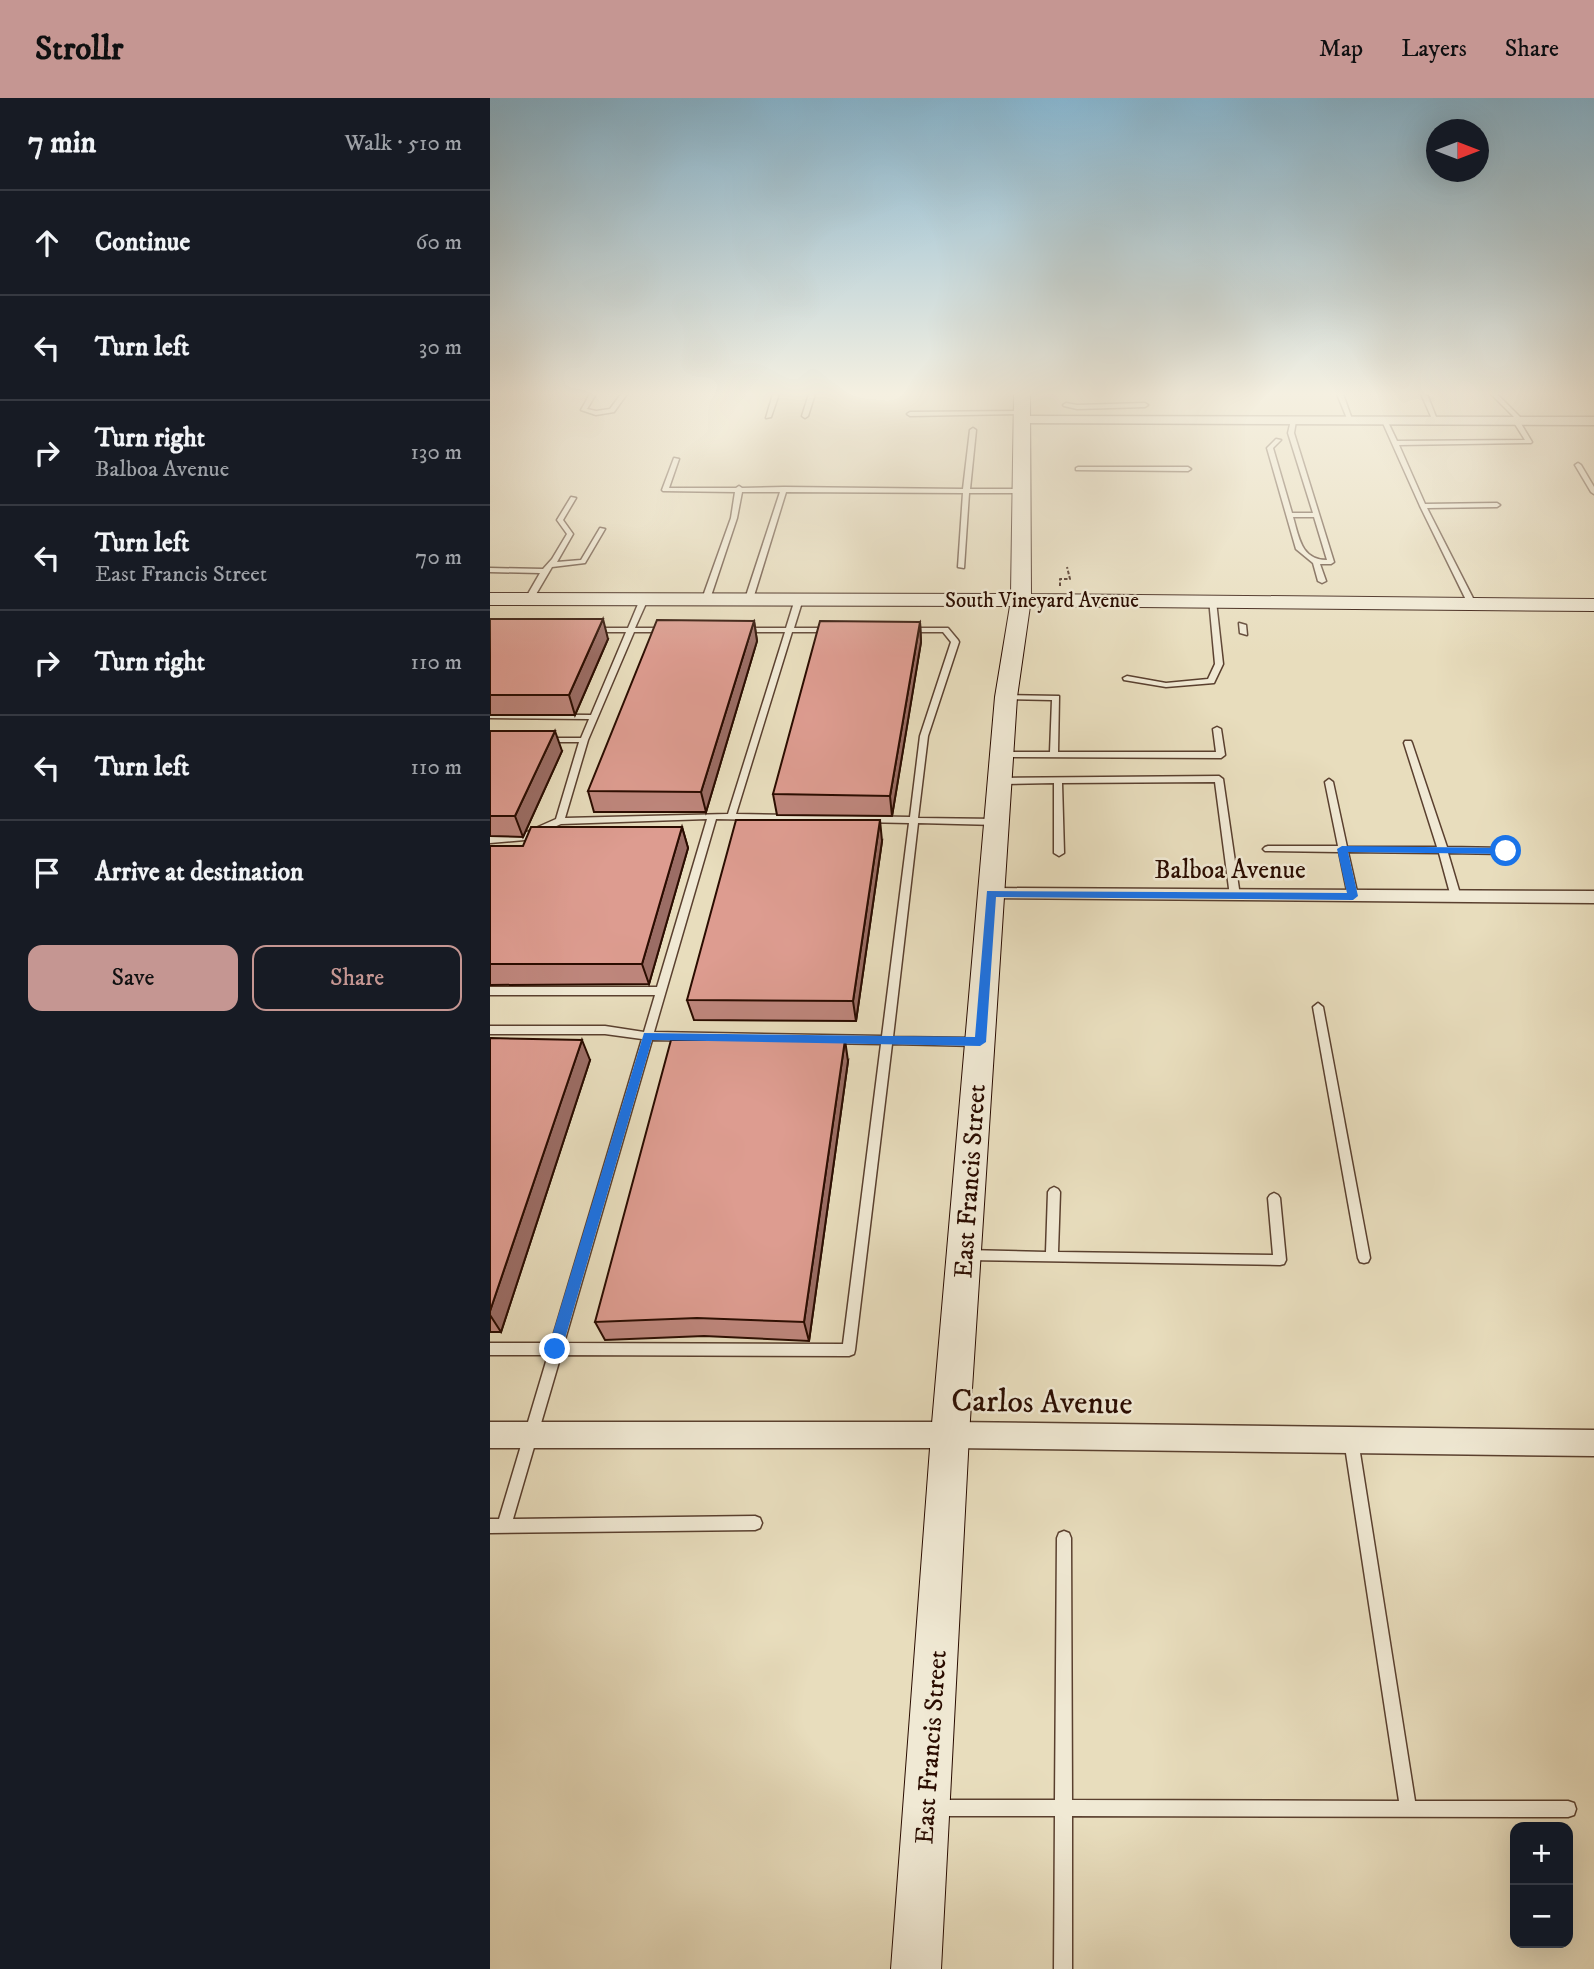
<!DOCTYPE html>
<meta charset="utf-8">
<style>
body{margin:0;font-family:"IM FELL DW Pica",serif;background:#242831;color:#f1f3f6}
.controls{position:absolute;right:21px;bottom:21px;display:grid;overflow:hidden;border-radius:14px;box-shadow:0 7px 28px #0002}
.controls button{width:63px;height:63px;display:grid;place-items:center;padding:0;border:0;border-bottom:2px solid #363941;background:#171b24;color:#f1f3f6;font:35px sans-serif}
.compass{position:absolute;left:936px;top:21px;width:63px;height:63px;border-radius:50%;background:#171b24;box-shadow:0 7px 28px #0002;rotate:90deg}
.stop{position:absolute;width:21px;height:21px;margin:-16px;border:5px solid #1a73e8;border-radius:50%;background:#fff}
.stop.end{background:#1a73e8;border-color:#fff;box-shadow:0 2px 7px #0008}
.list{margin:0;padding:0;list-style:none}
h2{display:flex;justify-content:space-between;align-items:center;height:91px;margin:0;padding:0 28px;font-size:30px}
h2 small{font-size:23px;font-weight:400;color:#9ea1a6}
.list li{display:grid;grid-template-columns:46px 1fr auto;gap:21px;align-items:center;box-sizing:border-box;height:105px;padding:0 28px;border-top:2px solid #363941}
.list b{display:block;font-size:26px;white-space:nowrap}
.list p{margin:0;font-size:23px;white-space:nowrap;color:#9ea1a6}
.list em{font-size:23px;font-style:normal;color:#9ea1a6}
.actions{display:flex;gap:14px;padding:21px 28px}
.actions a{flex:1;padding:16px 0;border:2px solid #c59692;border-radius:14px;text-align:center;font-size:24px;color:#c59692}
.actions .main{background:#c59692;color:#111}
.icon{flex:none;width:38px;height:38px;fill:none;stroke:currentColor;stroke-width:2;stroke-linecap:round;stroke-linejoin:round}
.map{position:relative;flex:none;width:1104px;height:1871px;overflow:hidden}
header{display:flex;align-items:center;gap:42px;box-sizing:border-box;height:98px;padding:0 35px;background:#c59692;color:#111}
header strong{font-size:33px}
nav{display:flex;gap:38px;margin-inline-start:auto;font-size:24px}
main{display:flex}
aside{flex:1;background:#171b24}
.map>svg:first-child{display:block}
.lines{fill:none;stroke-linecap:round;stroke-linejoin:round}
.lane-casing{stroke:#5a402f;stroke-width:3}
.street-casing{stroke:#5a402f;stroke-width:3}
.secondary-casing{stroke:#2a0c00;stroke-width:2}
.path{stroke:#2a0c00;stroke-width:2;stroke-dasharray:3.5 2;stroke-linecap:butt}
.lane{fill:#f0e9d4;fill-rule:evenodd}
.street{fill:#f0e9d4;fill-rule:evenodd}
.secondary{fill:#f0e9d4;fill-rule:evenodd}
.wall{fill:#be867c;stroke:#2a0c00;stroke-width:2}
.shaded-wall{fill:#9b6d65;stroke:#2a0c00;stroke-width:2}
.building{fill:#dd9c90;stroke:#2a0c00;stroke-width:2}
.route{fill:#1a73e8}
.labels{text-anchor:middle;stroke-width:5;stroke-linejoin:round;paint-order:stroke}
.far-street-label{font-size:21px;fill:#2a0c00;stroke:#f0e9d4}
.street-label{font-size:26px;fill:#2a0c00;stroke:#f0e9d4}
.near-street-label{font-size:32px;fill:#2a0c00;stroke:#f0e9d4}
</style>
<header>
<strong>Strollr</strong>
<nav><a>Map</a><a>Layers</a><a>Share</a></nav>
</header>
<main>
<aside>
<h2>7 min<small>Walk · 510 m</small></h2>
<ul class="list">
<li><svg class="icon" aria-label="ahead" viewBox="0 0 24 24"><path d="M12 20V5M6 11l6-6 6 6"/></svg><div><b>Continue</b></div><em>60 m</em></li>
<li><svg class="icon" aria-label="left" viewBox="0 0 24 24"><path d="M17 20v-9H6M10 6l-5 5 5 5"/></svg><div><b>Turn left</b></div><em>30 m</em></li>
<li><svg class="icon" aria-label="right" viewBox="0 0 24 24"><path d="M7 20v-9h11M14 6l5 5-5 5"/></svg><div><b>Turn right</b><p>Balboa Avenue</p></div><em>130 m</em></li>
<li><svg class="icon" aria-label="left" viewBox="0 0 24 24"><path d="M17 20v-9H6M10 6l-5 5 5 5"/></svg><div><b>Turn left</b><p>East Francis Street</p></div><em>70 m</em></li>
<li><svg class="icon" aria-label="right" viewBox="0 0 24 24"><path d="M7 20v-9h11M14 6l5 5-5 5"/></svg><div><b>Turn right</b></div><em>110 m</em></li>
<li><svg class="icon" aria-label="left" viewBox="0 0 24 24"><path d="M17 20v-9H6M10 6l-5 5 5 5"/></svg><div><b>Turn left</b></div><em>110 m</em></li>
<li><svg class="icon" aria-label="arrive" viewBox="0 0 24 24"><path d="M6 21V4h12l-3 4 3 4H6"/></svg><div><b>Arrive at destination</b></div></li>
</ul>
<div class="actions"><a class="main">Save</a><a>Share</a></div>
</aside>
<div class="map">
<svg width="1104" height="1871" viewBox="0 0 1104 1871">
<rect width="100%" height="100%" fill="#e8ddbd"/>
<filter id="stains"><feTurbulence type="fractalNoise" baseFrequency=".00286" numOctaves="4"/><feColorMatrix values="0 0 0 0 .2 0 0 0 0 .09 0 0 0 0 .02 0 0 0 .5 -.17"/></filter>
<radialGradient id="worn" r=".72"><stop offset=".6" stop-color="#630" stop-opacity="0"/><stop offset="1" stop-color="#630" stop-opacity=".3"/></radialGradient>
<g class="lines">
<g class="lane-casing">
<g id="lane">
<polygon points="100,296 106,296 97,311 106,313 120,311 131,296 137,296 124,314 106,317 91,312"/>
<polygon points="283,296 289,296 281,319 276,320"/>
<polygon points="319,296 325,296 318,318 315,320 312,318"/>
<polygon points="847,296 853,296 863,324 858,323"/>
<polygon points="931,296 937,296 948,324 943,323"/>
<polygon points="1001,296 1007,296 1033,322 1033,324 1030,324 1042,344 1041,345 909,347 935,406 1007,405 1010,407 1007,409 937,410 986,506 982,508 978,506 930,408 892,323 897,322 907,343 1035,342 1023,323 1026,321"/>
<polygon points="576,305 587,307 655,305 658,307 655,309 587,311 574,308 573,307"/>
<polygon points="532,313 534,314 534,316 420,318 417,316 420,314"/>
<path d="M801,322L806,323L804,335L844,464L841,466H830L836,483L832,485L828,483L823,465L806,451L777,350L786,341L791,342L783,350L802,415H823L798,335ZM803,419H824L837,462C811,462 809,439 803,419Z"/>
<polygon points="483,330 486,332 480,391 532,391 535,393 532,395 479,395 474,470 468,469 473,395 296,394 263,501 256,503 255,501 290,394 252,394 247,420 220,501 216,503 212,501 241,420 245,394 173,393 172,392 184,360 189,361 179,390 246,390 249,388 252,390 294,389 473,391 480,332"/>
<polygon points="1088,365 1091,367 1104,389 1104,396 1101,394 1085,367"/>
<polygon points="588,369 698,369 701,371 698,373 586,372 586,370"/>
<polygon points="81,399 86,400 73,422 83,436 67,464 91,462 110,430 115,431 95,465 62,469 42,503 36,503 35,501 50,475 0,474 0,470 53,471 62,461 77,436 67,422"/>
<path d="M151,499L158,501L145,530H176L180,532L176,534H144L98,642L75,720L238,716L295,534H251L247,532L251,530H296L305,501L309,499L313,501L304,530H340L344,532L340,534H302L246,716L420,719L430,638L461,544L453,534H419L415,532L419,530H458L468,542L469,544L438,638L428,720L507,721L511,724L507,727L428,725L403,939L487,940L492,944L487,948L402,946L365,1252L364,1256L359,1258L71,1257L23,1421L265,1418L270,1420L272,1425L270,1430L265,1432L0,1435V1421H9L58,1257H0V1245H61L152,941L115,936H0V928H115L154,934L165,897H0V889H167L217,721L71,726L35,742L0,745V739L30,737L66,721L89,644H55L51,642L55,640H91L99,621L0,620V616L101,617L136,534H104L100,532L104,530H138ZM226,721L419,725L392,938L164,934ZM162,942L391,946L353,1246L74,1245Z"/>
<polygon points="719,501 726,503 733,566 724,585 676,589 634,582 633,580 637,578 676,585 718,581 725,566"/>
<polygon points="749,525 756,527 757,537 750,535"/>
<polygon points="513,597 569,598 568,654 726,654 723,631 727,629 731,631 735,657 731,660 509,659 508,657 512,654 560,654 562,602 516,601 512,599"/>
<polygon points="915,643 921,643 922,645 957,749 1016,750 1021,753 1016,756 958,755 971,799 969,801 963,801 961,799 949,755 858,754 868,798 863,801 858,798 849,754 775,753 773,751 775,749 778,748 848,748 835,684 839,681 843,684 857,749 947,749 914,645"/>
<polygon points="729,678 733,681 750,798 745,801 740,798 725,684 572,685 574,755 569,758 564,755 564,685 510,686 506,683 510,680"/>
<polygon points="828,905 833,909 880,1160 878,1164 874,1165 870,1164 868,1160 823,909"/>
<polygon points="564,1089 568,1091 570,1094 568,1154 783,1157 778,1100 780,1097 784,1095 788,1097 790,1100 796,1162 794,1166 790,1167 476,1162 472,1161 470,1157 472,1153 476,1152 556,1154 558,1094 560,1091"/>
<polygon points="861,1336 866,1337 868,1342 925,1703 1078,1703 1084,1705 1086,1711 1084,1717 1078,1719 582,1718 582,1871 564,1871 565,1718 446,1718 440,1716 438,1710 440,1704 446,1702 565,1702 567,1440 569,1435 574,1433 579,1435 581,1440 582,1702 909,1703 854,1342 856,1337"/>
</g>
</g>
<g class="street-casing">
<g id="street">
<polygon points="532,318 1104,319 1104,327 528,325 528,319"/>
<polygon points="501,790 1104,793 1104,805 494,800 492,796 494,792"/>
<polygon points="0,1324 460,1324 1104,1332 1104,1358 460,1350 0,1350"/>
</g>
</g>
<g class="secondary-casing">
<polygon id="secondary" points="524,296 540,296 541,496 1104,501 1104,513 540,508 527,599 479,1337 451,1871 401,1871 441,1337 505,599 520,508 0,507 0,495 521,496"/>
</g>
<polyline class="path" points="570,488 570,481 580,481 577,469"/>
<use href="#lane" class="lane"/>
<use href="#street" class="street"/>
<use href="#secondary" class="secondary"/>
</g>
<g class="wall">
<polygon points="0,521 118,541 85,617 0,617"/>
<polygon points="264,523 267,543 216,714 104,714 98,693"/>
<polygon points="430,524 431,544 402,718 287,717 283,696"/>
<polygon points="0,633 72,653 33,739 0,738"/>
<polygon points="192,729 198,750 159,886 0,887 0,748 33,748"/>
<polygon points="392,743 366,923 204,922 197,902"/>
<polygon points="0,940 100,962 11,1234 0,1234"/>
<polygon points="358,963 319,1243 214,1238 115,1242 105,1224"/>
</g>
<g class="shaded-wall">
<polygon points="113,521 118,541 85,617 79,597"/>
<polygon points="264,523 267,543 216,714 211,694"/>
<polygon points="430,524 431,544 402,718 400,698"/>
<polygon points="65,633 72,653 33,739 25,718"/>
<polygon points="390,722 392,743 366,923 363,903"/>
<polygon points="192,729 198,750 159,886 152,866"/>
<polygon points="92,942 100,962 11,1234 0,1217 0,1213"/>
<polygon points="355,942 358,963 319,1243 314,1224"/>
</g>
<g class="building">
<polygon points="0,521 113,521 79,597 0,597"/>
<polygon points="167,522 264,523 211,694 98,693"/>
<polygon points="330,523 430,524 400,698 283,696"/>
<polygon points="0,633 65,633 25,718 0,718"/>
<polygon points="246,722 390,722 363,903 197,902"/>
<polygon points="41,729 192,729 152,866 0,866 0,748 33,748"/>
<polygon points="0,940 92,942 0,1213"/>
<polygon points="181,942 355,942 314,1224 207,1220 105,1224"/>
</g>
<linearGradient id="sky" x2="0" y2="1"><stop stop-color="#87b7d2"/><stop offset="0.53" stop-color="#f5f0e1"/><stop offset="1" stop-color="#f5f0e1" stop-opacity="0"/></linearGradient>
<rect width="1104" height="558" fill="url(#sky)"/>
<polygon class="route" points="852,748 1016,750 1021,753 1016,756 858,754 868,798 863,802 506,799 496,944 490,948 162,942 72,1251 70,1256 60,1256 58,1251 154,935 485,939 497,793 857,795 847,751"/>
<g class="labels">
<g class="far-street-label">
<text x="552" y="509">South Vineyard Avenue</text>
</g>
<g class="street-label">
<text x="740" y="780">Balboa Avenue</text>
<text transform="translate(479 1083) rotate(-86)" y="9">East Francis Street</text>
<text transform="translate(440 1649) rotate(-86)" y="9">East Francis Street</text>
</g>
<g class="near-street-label">
<text transform="translate(552 1303) rotate(1)" y="11">Carlos Avenue</text>
</g>
</g>
<rect width="100%" height="100%" filter="url(#stains)"/>
<rect width="100%" height="100%" fill="url(#worn)"/>
</svg>
<div class="controls">
<button>+</button>
<button>−</button>
</div>
<svg class="compass" viewBox="-18 -18 36 36"><path d="M0-13l5 13h-10z" fill="#e53935"/><path d="M0 13l5-13h-10z" fill="#9ea1a6"/></svg>
<div class="stop" style="left:1016px;top:753px"></div>
<div class="stop end" style="left:65px;top:1251px"></div>
</div>
</main>
